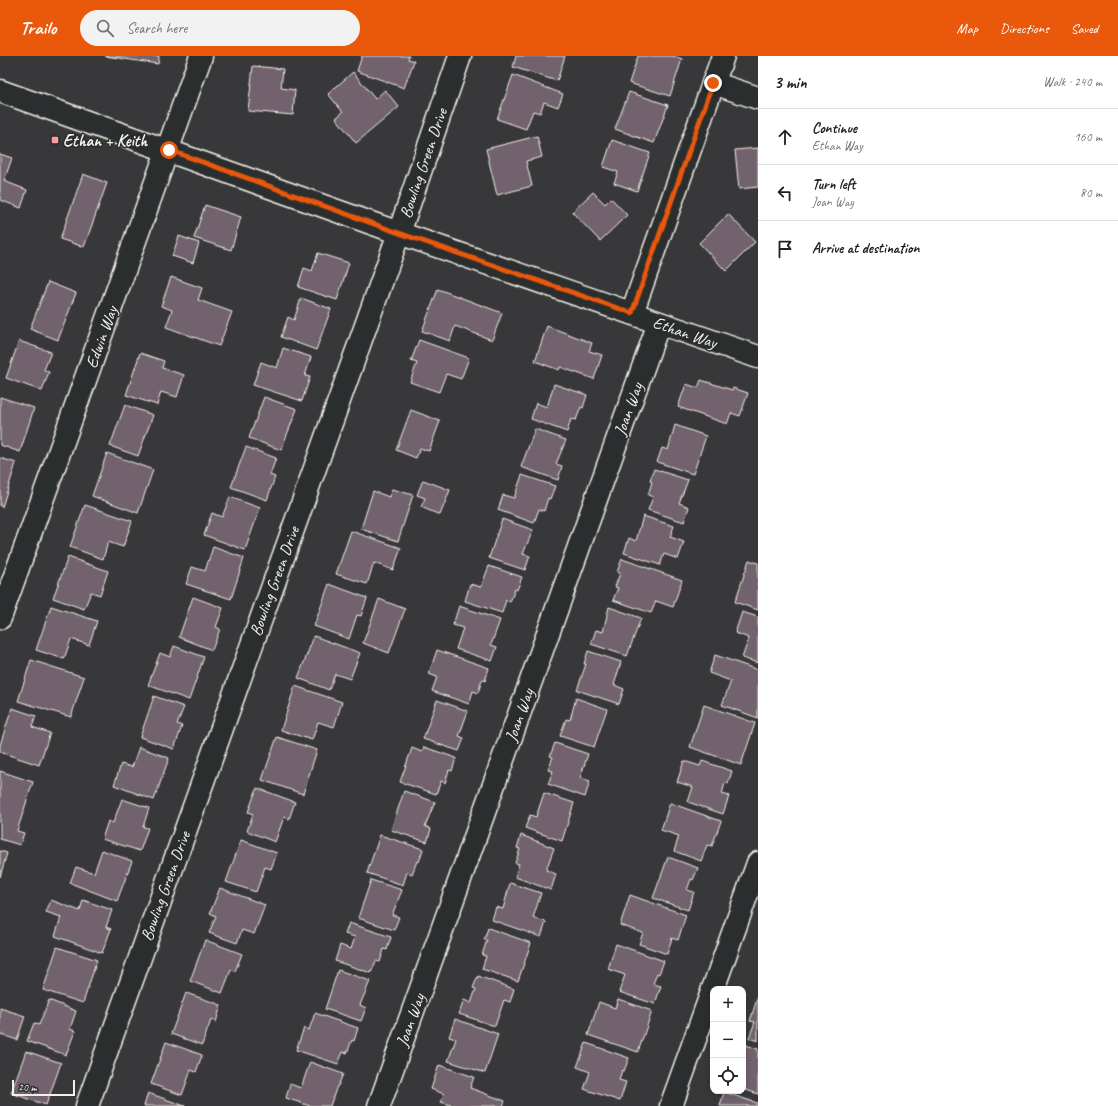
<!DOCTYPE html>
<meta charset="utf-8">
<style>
body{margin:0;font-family:Caveat,sans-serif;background:#f2f2f2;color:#202124}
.controls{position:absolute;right:12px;bottom:12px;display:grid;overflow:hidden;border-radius:8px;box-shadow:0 2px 6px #0003}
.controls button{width:36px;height:36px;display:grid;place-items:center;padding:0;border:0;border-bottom:1px solid #e0e0e0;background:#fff;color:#202124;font:20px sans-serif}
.scale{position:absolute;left:12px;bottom:10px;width:63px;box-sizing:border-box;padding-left:4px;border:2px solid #f4f1e8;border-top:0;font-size:11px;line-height:14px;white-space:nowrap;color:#f4f1e8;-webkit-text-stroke:3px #2a2d2e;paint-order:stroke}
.stop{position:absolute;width:12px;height:12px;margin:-9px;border:3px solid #ea580c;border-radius:50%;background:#fff}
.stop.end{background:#ea580c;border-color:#fff;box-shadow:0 1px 4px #0008}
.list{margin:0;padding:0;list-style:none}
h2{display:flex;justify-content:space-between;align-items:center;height:52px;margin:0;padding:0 16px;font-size:17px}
h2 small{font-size:13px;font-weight:400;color:#757577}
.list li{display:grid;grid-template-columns:26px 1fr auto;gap:12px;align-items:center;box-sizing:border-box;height:56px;padding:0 16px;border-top:1px solid #e0e0e0}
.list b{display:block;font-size:15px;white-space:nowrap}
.list p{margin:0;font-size:13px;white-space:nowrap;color:#757577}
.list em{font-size:13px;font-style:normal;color:#757577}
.icon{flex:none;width:22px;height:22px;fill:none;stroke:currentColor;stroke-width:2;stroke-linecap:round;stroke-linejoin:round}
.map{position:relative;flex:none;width:758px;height:1050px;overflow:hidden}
header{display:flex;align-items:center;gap:24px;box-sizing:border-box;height:56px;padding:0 20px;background:#ea580c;color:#fff}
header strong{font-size:19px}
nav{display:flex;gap:22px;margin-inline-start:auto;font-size:14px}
.search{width:280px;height:36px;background:#f2f2f2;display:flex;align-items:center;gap:10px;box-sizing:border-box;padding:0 14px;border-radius:22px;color:#757577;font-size:15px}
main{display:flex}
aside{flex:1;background:#fff}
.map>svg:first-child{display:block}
.building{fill:#72626e;stroke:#f4f1e8}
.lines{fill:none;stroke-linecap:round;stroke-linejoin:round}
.minor-casing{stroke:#f4f1e8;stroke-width:25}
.minor{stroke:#2a2d2e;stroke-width:22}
.route{stroke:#ea580c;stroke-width:5}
.poi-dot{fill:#ff9aa2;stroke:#2a2d2e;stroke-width:1.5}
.labels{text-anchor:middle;stroke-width:3;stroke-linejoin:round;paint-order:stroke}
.poi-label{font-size:17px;font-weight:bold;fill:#f4f1e8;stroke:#2a2d2e;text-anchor:start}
.street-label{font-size:17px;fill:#f4f1e8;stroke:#2a2d2e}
</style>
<header>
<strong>Trailo</strong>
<div class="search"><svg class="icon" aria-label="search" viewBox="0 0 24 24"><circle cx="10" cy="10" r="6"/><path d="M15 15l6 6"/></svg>Search here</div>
<nav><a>Map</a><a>Directions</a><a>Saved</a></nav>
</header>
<main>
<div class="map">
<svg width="758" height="1050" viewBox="0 0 758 1050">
<rect width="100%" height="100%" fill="#38383b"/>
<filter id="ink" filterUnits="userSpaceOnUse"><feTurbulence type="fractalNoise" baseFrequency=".025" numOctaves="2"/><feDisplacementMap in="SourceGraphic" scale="8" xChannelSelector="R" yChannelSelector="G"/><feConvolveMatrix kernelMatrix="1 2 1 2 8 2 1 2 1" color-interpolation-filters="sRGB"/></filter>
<g filter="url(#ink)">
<g class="building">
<polygon points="105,0 159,0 158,8"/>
<polygon points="362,0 409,0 408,3 414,5 404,32 357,15"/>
<polygon points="516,0 565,0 557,25 513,11"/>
<polygon points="638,0 673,0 682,3 670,40 629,27"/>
<polygon points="253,10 283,13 281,32 295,34 293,59 248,55"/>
<polygon points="353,16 375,43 385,34 399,51 356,87 336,62 343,56 328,38"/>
<polygon points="513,19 563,38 558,51 544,46 540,57 533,55 526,73 497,63"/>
<polygon points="629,36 668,49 654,87 615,73"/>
<polygon points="537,80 542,101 526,105 532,130 497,139 486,93"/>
<polygon points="612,84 650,97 637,135 614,127 618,116 603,111"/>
<polygon points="758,92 758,131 739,133 735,94"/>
<polygon points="0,98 12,102 4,125 27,134 21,152 0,144"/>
<polygon points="83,118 107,127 84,191 60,183"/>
<polygon points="593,136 605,148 611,142 627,159 600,185 572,156"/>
<polygon points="205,149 241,161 231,194 194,182"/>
<polygon points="728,158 755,186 726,215 699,187"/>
<polygon points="179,180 199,187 193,207 172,200"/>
<polygon points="318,197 349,207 337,244 298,231 304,212 312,215"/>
<polygon points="171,221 202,232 198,244 232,256 219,290 166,271 172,254 161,250"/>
<polygon points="48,226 76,237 58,284 30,273"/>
<polygon points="438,233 502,257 492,284 455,270 450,285 422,275"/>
<polygon points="301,242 331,253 316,294 281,281 288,261 294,264"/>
<polygon points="547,270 592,287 589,295 602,299 594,323 560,311 559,314 535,305"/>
<polygon points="419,284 469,302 461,323 446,318 439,336 410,326 417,307 411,305"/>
<polygon points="19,285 51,296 44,314 49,316 42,335 6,322"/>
<polygon points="283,292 311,301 305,320 310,321 302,345 253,329 261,306 277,312"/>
<polygon points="140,297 164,305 162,312 184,319 177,341 161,336 157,349 126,339"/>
<polygon points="701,324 732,334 733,332 748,337 740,360 731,357 727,368 678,351 686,328 698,332"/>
<polygon points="554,328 587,339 583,352 581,351 576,364 571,363 567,376 531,363 536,347 547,351"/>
<polygon points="0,341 34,352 20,396 0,389"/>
<polygon points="264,341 297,353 281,394 249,382"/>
<polygon points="125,349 153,359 138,400 110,390"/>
<polygon points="411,354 440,365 429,395 420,392 416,402 396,394"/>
<polygon points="675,369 706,380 693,418 657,406 662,392 668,394"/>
<polygon points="535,373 566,384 556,408 562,410 558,424 521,411"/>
<polygon points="246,391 276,402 270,419 275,421 267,444 231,431"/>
<polygon points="107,397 153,414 138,457 92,440"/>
<polygon points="0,402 16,407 2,451 0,450"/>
<polygon points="654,413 688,424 679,447 689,451 684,466 648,454 653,441 648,439 652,426 650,425"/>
<polygon points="522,419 555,430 550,443 548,442 544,455 539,453 534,467 498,454 503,439 514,442"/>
<polygon points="423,424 450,434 440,459 421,451 425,442 417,439"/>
<polygon points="392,433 413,439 398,485 361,473 373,435 389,441"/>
<polygon points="230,441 260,452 245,494 204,479 212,457 222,461"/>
<polygon points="85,449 132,465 123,491 108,486 103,503 70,491"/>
<polygon points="643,460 674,470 670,481 684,486 678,503 664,498 660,509 624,497 629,482 636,485"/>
<polygon points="502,463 533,474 523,498 530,500 525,514 489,502"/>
<polygon points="351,475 401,492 393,514 374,507 367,528 336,518"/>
<polygon points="213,491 244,502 231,543 186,528 192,511 205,515"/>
<polygon points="68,501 108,515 100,539 91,536 84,553 53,542"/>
<polygon points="622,503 682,524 673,551 656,545 651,557 613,544 618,532 615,531 620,517 617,516"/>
<polygon points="749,504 758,507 758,554 735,546"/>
<polygon points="489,510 522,521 517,534 515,533 510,546 506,544 502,557 465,545 470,528 481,531"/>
<polygon points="329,528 367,542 361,560 357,559 349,583 314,570"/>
<polygon points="193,541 223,552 216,571 220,573 212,594 179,581"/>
<polygon points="379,543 405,553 389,597 363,587"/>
<polygon points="51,550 97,565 89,589 71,583 64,603 36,594"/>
<polygon points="459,550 500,564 491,589 497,591 492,605 456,593 463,572 453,569"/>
<polygon points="609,551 641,562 627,600 591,588 596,574 603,576"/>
<polygon points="742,556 758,561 758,607 742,602 749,582 735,577"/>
<polygon points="314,580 360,597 350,623 335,618 329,634 298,622"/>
<polygon points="174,590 204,601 189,644 148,629 160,597 170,601"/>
<polygon points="437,594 489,612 485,625 482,624 478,637 473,635 469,648 432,635 437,621 429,618"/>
<polygon points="588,595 621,606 614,629 624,633 619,648 577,634 586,608 584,608"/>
<polygon points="715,599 758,614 758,662 722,649 731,625 709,617"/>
<polygon points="31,604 84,621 71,661 18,645"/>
<polygon points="295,630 342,646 334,671 318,666 312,684 281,674"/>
<polygon points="154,640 184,651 177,668 182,670 174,693 140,681"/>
<polygon points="576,642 607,653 594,691 560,680 566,663 570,664"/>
<polygon points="437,644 468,655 459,680 464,682 459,695 423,683"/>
<polygon points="704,649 755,667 741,709 690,691"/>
<polygon points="12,652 36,660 32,671 50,677 39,709 0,696 0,689"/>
<polygon points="277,681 317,694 303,738 262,724"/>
<polygon points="555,687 588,698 580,722 590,725 585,741 548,728 553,715 548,714 553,701 550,700"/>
<polygon points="139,691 169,702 154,744 114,729 121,708 132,711"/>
<polygon points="424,691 456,702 452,715 449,714 445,727 441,725 436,738 400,726 412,692 422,696"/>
<polygon points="684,705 700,710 702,705 732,715 728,728 725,727 722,738 729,740 723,758 688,746 693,731 677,726"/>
<polygon points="0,715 33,726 17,775 24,777 20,789 0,783"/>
<polygon points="257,732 295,746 289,763 284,761 275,786 247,775 253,758 248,756"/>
<polygon points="404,735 435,746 425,770 431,773 427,786 391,774"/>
<polygon points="544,737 574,747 562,785 525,772 530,759 536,761"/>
<polygon points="122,743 149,752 143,771 148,772 140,795 102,783 108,765 113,767"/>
<polygon points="670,747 721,765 712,790 707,789 701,805 674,795 679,780 661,774"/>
<polygon points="380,779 423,793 419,806 417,805 412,818 407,816 403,829 367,817"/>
<polygon points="521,779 554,792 546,814 556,818 551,834 515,821 519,808 515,807 520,793 517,792"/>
<polygon points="241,784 277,797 271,813 265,811 256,836 226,826"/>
<polygon points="102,794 132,805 117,845 70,827 76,811 94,817"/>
<polygon points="0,795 7,797 0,821"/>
<polygon points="668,801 698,812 693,824 691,823 687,834 694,836 688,854 653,842"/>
<polygon points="371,824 402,834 392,859 399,861 394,874 358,862"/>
<polygon points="510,827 541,837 533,862 546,866 541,881 492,864 496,851 503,853"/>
<polygon points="220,832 265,849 254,878 242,874 237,887 209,877 216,860 210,857"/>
<polygon points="630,839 686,859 678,884 672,882 667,898 639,888 643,877 620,869"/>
<polygon points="51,844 80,855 83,844 112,854 106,871 111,873 102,897 55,880 61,861 46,856"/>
<polygon points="349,867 391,881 387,894 384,893 380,906 376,905 371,917 335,905 340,889 351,893 355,881 345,878"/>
<polygon points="488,872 531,887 518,925 482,913 486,900 482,899 487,884 484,884"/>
<polygon points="205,884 242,898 235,915 231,914 222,937 190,925"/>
<polygon points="616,888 664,905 659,918 657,917 653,928 661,930 655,948 619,936 625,919 608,913"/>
<polygon points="57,891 97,904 83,947 43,934"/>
<polygon points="338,914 370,925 360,949 366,952 361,965 325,953"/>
<polygon points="478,920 514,933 510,946 504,944 495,970 459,958 464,944 471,947 476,933 473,932"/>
<polygon points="186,937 221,949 216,966 211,964 202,989 171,978"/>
<polygon points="758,940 758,985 749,982 755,966 750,965"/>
<polygon points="618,943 652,955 638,996 588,979 599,946 615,952"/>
<polygon points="49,944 76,955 70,973 75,975 66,999 27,985 34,967 39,969"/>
<polygon points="0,952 25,960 17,984 0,978"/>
<polygon points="315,957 358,972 354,985 352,984 347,997 343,996 338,1008 296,994 304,972 309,974"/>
<polygon points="455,963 498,978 485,1017 448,1005 456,983 449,981"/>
<polygon points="166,986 202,999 196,1016 191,1014 182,1039 151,1028"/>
<polygon points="586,987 629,1002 624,1015 622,1014 619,1024 626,1026 620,1045 584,1033 590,1016 577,1011"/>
<polygon points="746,989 758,993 758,1038 743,1033 743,1008 745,1002 743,1001 743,998"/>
<polygon points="26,995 61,1007 46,1049 11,1037"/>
<polygon points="310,1006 343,1018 338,1030 337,1030 330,1050 310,1050 286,1042 290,1028 301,1032"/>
<polygon points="439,1009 474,1021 470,1032 505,1045 503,1050 454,1050 441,1046 444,1038 431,1033"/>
<polygon points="724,1036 757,1047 756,1050 720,1050"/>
<polygon points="148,1037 185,1050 144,1050"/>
</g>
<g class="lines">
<g class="minor-casing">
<g id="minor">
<polyline points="713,27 758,42"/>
<polyline points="0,35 399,177 758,301"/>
<polyline points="632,257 723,0"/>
<polyline points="0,562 201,0"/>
<polyline points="713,933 758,807"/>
<polyline points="87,1050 399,177 460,0"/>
<polyline points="379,1050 659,267"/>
<polyline points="671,1050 713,933"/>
</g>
</g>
<use href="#minor" class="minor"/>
</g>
</g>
<g class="lines" filter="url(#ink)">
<polyline class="route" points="169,94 399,177 632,257 713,27"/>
</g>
<rect class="poi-dot" x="51" y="80" width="8" height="8" rx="2"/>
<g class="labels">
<g class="poi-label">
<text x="63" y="90">Ethan + Keith</text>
</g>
<g class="street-label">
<text transform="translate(423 107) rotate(-71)" y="6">Bowling Green Drive</text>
<text transform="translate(685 276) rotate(19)" y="6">Ethan Way</text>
<text transform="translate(101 281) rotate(-70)" y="6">Edwin Way</text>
<text transform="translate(628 353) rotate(-70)" y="6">Joan Way</text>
<text transform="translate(274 525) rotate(-70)" y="6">Bowling Green Drive</text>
<text transform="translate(519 659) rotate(-70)" y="6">Joan Way</text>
<text transform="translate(165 830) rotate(-70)" y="6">Bowling Green Drive</text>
<text transform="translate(410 964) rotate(-70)" y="6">Joan Way</text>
</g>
</g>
</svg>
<div class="controls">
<button>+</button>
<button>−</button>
<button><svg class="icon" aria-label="locate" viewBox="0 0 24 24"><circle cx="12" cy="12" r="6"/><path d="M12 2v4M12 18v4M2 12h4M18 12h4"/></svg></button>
</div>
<div class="scale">20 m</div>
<div class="stop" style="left:169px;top:94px"></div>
<div class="stop end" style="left:713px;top:27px"></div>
</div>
<aside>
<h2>3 min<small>Walk · 240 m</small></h2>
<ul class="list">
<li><svg class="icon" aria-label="ahead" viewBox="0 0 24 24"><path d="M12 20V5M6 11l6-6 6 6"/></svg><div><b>Continue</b><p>Ethan Way</p></div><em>160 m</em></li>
<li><svg class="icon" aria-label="left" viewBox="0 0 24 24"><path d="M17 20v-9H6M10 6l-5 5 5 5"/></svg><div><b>Turn left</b><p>Joan Way</p></div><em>80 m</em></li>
<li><svg class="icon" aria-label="arrive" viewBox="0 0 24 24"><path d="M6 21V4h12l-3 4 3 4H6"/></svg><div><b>Arrive at destination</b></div></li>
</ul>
</aside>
</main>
